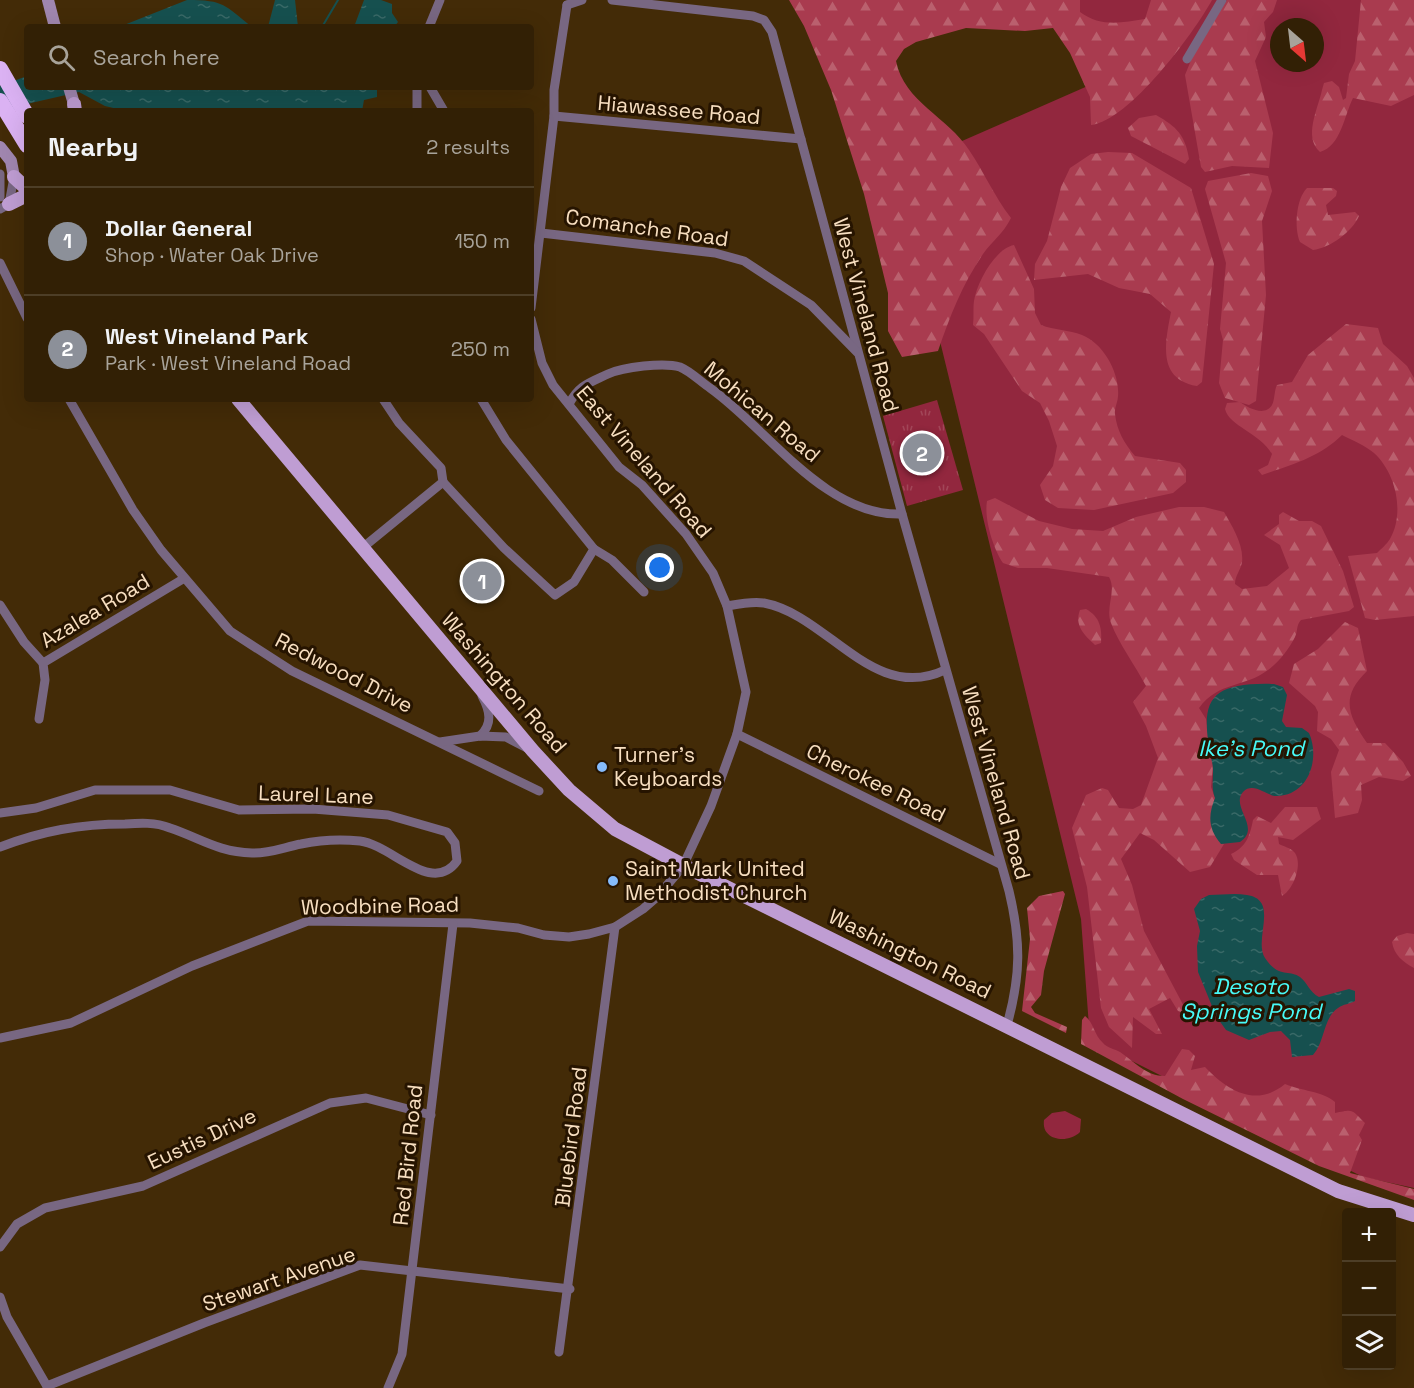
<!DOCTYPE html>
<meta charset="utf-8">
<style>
body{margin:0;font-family:"Space Grotesk",sans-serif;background:#3d2d13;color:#f1f3f6}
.controls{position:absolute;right:18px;bottom:18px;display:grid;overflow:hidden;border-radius:6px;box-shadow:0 6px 24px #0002}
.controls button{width:54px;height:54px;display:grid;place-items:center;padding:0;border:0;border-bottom:2px solid #4d3e27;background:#322005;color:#f1f3f6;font:30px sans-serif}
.compass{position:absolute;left:1270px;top:18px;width:54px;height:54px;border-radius:50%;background:#322005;box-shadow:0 6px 24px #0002;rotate:152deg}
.you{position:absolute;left:660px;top:568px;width:21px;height:21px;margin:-15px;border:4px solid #fff;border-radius:50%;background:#1a73e8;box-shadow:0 0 0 9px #1a73e833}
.badge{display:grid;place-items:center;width:39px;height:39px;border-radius:50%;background:#8c9099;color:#fff;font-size:20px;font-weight:700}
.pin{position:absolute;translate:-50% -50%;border:3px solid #fff;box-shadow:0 2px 6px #0006}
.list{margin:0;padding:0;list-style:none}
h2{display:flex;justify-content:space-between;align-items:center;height:78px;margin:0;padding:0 24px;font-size:26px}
h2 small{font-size:20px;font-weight:400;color:#a8a39a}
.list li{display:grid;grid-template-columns:39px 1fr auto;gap:18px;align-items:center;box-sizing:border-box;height:108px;padding:0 24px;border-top:2px solid #4d3e27}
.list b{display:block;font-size:22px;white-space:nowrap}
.list p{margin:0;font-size:20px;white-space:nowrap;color:#a8a39a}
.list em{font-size:20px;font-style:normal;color:#a8a39a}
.icon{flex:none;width:33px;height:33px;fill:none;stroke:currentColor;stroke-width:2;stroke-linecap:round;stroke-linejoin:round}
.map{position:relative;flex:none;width:1414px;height:1388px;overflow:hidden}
.search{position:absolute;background:#322005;box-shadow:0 6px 24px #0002;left:24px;top:24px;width:510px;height:66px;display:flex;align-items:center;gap:15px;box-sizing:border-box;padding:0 21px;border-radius:6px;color:#a8a39a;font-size:22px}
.panel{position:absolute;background:#322005;box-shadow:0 6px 24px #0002;left:24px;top:108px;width:510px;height:294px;border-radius:6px}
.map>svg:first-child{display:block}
.green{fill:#92273e;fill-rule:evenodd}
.forest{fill:url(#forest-firs)}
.park{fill:url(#park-tufts)}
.water{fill:url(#water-ripples)}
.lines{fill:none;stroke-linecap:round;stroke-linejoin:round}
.stream{stroke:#16504f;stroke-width:2}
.street{stroke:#786782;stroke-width:9}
.secondary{stroke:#a086af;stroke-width:12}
.primary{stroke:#bf9dd3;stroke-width:14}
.highway{stroke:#dbb2f3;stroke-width:16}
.poi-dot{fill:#85bbfb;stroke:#261400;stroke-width:2}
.labels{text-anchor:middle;stroke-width:6;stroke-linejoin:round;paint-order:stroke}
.street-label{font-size:21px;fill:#f8dfc0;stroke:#261400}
.poi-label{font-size:21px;fill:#f8dfc0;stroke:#261400;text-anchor:start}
.water-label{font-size:22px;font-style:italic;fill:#47faf7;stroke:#261400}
</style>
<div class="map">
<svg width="1414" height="1388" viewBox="0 0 1414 1388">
<defs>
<pattern id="forest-firs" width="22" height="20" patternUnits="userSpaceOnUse" patternTransform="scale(1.5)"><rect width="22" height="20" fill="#a93b4f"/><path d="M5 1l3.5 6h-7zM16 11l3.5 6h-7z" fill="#ba606e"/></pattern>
<pattern id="park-tufts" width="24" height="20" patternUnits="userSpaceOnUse" patternTransform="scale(1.5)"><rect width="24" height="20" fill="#92273e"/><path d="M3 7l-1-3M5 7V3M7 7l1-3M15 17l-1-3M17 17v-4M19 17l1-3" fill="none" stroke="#a24658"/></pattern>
<pattern id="water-ripples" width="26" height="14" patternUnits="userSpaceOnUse" patternTransform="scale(1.5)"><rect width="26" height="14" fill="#16504f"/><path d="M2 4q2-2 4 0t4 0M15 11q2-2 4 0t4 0" fill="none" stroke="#396967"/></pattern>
</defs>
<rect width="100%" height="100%" fill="#432b07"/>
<g class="green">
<path d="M1068,0H1414V1188L1363,1177L1090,1040L1081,919L898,169L1090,85ZM1279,27H1315V63H1279Z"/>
<path d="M1065,1111L1081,1119L1080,1132C1068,1144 1041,1141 1044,1120L1052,1113Z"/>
</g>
<g class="forest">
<path d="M789,0H1080V12C1100,27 1121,23 1145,19L1151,0H1212C1194,33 1129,121 1091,125L1090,97L1070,53L1053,28L1025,31L966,28L916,42L904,49L896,61C904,102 948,117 969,150C984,172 994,196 1011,218C1003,234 993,240 983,254C962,285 950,316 938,351L902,357L888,331V293L864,194L831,90L804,26Z"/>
<polygon points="1227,0 1277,0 1273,12 1264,22 1266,37 1255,61 1273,133 1269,168 1232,166 1205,172 1201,167 1185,75 1194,53"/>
<path d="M1361,0H1414V95L1391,106L1353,98C1344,116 1341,146 1320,152C1303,137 1318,109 1322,90L1324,83L1332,81L1339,87L1343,100L1346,98L1349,74L1355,61Z"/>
<path d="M1156,115C1177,127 1185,135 1189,159L1185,164L1131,136L1128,128L1139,118Z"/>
<path d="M1108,152L1132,153L1191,188L1214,264L1202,382L1197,386C1157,379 1165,343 1171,312L1150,294L1119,288L1088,274L1034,280L1035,264L1047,241L1061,187L1070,168L1091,154Z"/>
<polygon points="1251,173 1268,176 1272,191 1262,221 1266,295 1256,401 1249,405 1225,398 1219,383 1223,340 1220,329 1226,263 1205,189 1208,181"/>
<path d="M1307,188H1333L1337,191L1336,196L1326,205L1328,215L1355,212L1359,216C1352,232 1330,248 1313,250L1300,242C1294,228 1296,199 1307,188Z"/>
<path d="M1014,245L1034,289L1035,313L1041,325C1054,330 1069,330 1082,335C1103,343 1120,373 1118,396C1118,402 1114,408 1115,414C1117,431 1124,443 1135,456L1180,463L1186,470V482L1173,493L1094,510L1058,508L1045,500L1040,485L1053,466L1057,446L1049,421L1040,403L1022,391L984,334L973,325C974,317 973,308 974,301C977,282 995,249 1014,245Z"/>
<path d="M1346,324L1378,328L1383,344L1407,366L1414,378V616L1375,620L1365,618L1348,556L1377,553C1381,549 1387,544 1390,539C1405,513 1396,473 1374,453C1366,446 1352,440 1342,435C1320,457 1291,465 1262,475L1258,470L1268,465L1272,454C1260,433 1229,426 1225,409L1227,403L1240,402C1248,408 1265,417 1272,405C1275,399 1274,391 1277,385L1292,382L1308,355Z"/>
<path d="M995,498L1039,521L1072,529L1103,531L1136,517L1179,507H1204L1224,512C1232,526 1244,545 1242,562C1241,570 1235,575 1235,584L1242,589L1267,586L1289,568L1280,545L1264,535L1279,524V515L1283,512L1299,521H1312L1321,526L1343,571L1354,607L1349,611L1301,620C1296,625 1298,631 1295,637C1289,649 1279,662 1268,670C1244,688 1219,681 1199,708L1206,719L1213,766L1211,787L1215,798L1221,844H1224L1210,867L1190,872L1154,840L1140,833L1121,859L1132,885L1144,931L1188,1014L1178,1011L1170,998L1149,1009L1162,1034H1156L1133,1017L1132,1048L1109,1027L1101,1008L1087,887L1072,828L1086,795L1102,788L1108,790L1119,808L1133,809L1141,805L1158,758L1146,726L1133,702L1146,686C1135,665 1119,644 1111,623C1105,607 1117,591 1109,577L1047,568H1018L1003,563C993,548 984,519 987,501Z"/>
<path d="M1086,609C1100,617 1102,628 1101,643L1095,645C1084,635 1074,625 1080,610Z"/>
<path d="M1345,622L1358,628L1367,671C1340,697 1348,715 1367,743H1385L1403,762L1411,776L1403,781L1379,777L1361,785L1362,800L1358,813L1335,818L1331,772L1339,750L1331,739L1317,731L1318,712L1315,706L1289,683L1294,664L1318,649Z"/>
<path d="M1285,807H1317L1321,819L1293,840L1278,837L1279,844C1284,847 1290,847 1295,853C1303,865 1293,890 1282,896L1278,875H1257L1234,860L1231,854C1246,847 1250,836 1253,820L1257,816L1271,823Z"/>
<polygon points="1063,891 1065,894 1044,971 1041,995 1031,1007 1035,1013 1067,1027 1066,1033 1022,1011 1030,939 1027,908 1039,896"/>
<path d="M1407,933L1414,934V968C1403,962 1394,955 1392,942L1397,936Z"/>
<path d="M1085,1016C1094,1023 1094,1035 1103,1043C1107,1048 1115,1049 1120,1052C1135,1062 1146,1076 1165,1076L1182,1049L1189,1050L1195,1056L1191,1070L1205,1067C1228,1091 1256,1108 1285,1084C1301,1091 1322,1091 1335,1102V1113C1354,1109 1351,1109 1365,1123L1359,1135L1362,1140L1350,1173L1414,1189V1200L1319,1166L1183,1099L1081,1044L1082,1020Z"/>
</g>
<polygon class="park" points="937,400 963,490 907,506 883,416"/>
<g class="water">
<path d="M187,0C225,0 224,5 252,27H119Z"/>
<polygon points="275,0 295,0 298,27 268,27"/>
<polygon points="364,0 381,0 392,4 392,13 398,22 394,27 354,27"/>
<polygon points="27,76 27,87 377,87 377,97 364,100 362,111 126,111 105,106 79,92 31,103 0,116 0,86"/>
<path d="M1274,684L1283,687L1287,695L1282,721L1286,727L1302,728L1309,733C1320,757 1310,795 1277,796C1267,797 1254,781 1243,792C1230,807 1262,828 1240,842L1221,844C1208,829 1208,815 1215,798C1210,785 1215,775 1212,762C1199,701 1207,682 1274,684Z"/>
<path d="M1209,895C1221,895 1235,893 1247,895C1280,900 1253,939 1265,958C1279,979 1290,969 1300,977C1308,983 1309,992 1319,997L1349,989L1355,991V1001C1350,1004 1343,1004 1338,1008C1323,1018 1325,1042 1313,1055L1292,1057L1290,1040L1281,1031L1270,1032L1249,1040L1226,1030L1216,1016L1198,972L1197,946L1200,931L1194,909L1201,899Z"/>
</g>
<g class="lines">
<polyline class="stream" points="322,27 338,0"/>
<g class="street">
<path d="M612,0L753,16L764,20L772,32L902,514L1009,891C1021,941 1021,975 1007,1025"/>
<polyline points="567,5 582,0"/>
<polyline points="429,27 440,0"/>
<polyline points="1187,59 1222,0"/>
<polyline points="430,87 444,111"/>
<polyline points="417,111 417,87"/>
<polyline points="554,116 801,139"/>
<polyline points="0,174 0,197"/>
<polyline points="0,209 9,204 14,177"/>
<polyline points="541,233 715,253 744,261 811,305 857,352"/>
<polyline points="0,263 27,318"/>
<polyline points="531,308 554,116 554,90 567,5"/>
<polyline points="69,399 133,510 161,550 230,631 292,671 539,791"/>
<path d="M569,404C579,385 589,383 608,374C623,367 664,362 680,367C690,371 701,382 710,388C767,428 825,517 902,514"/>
<polyline points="443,482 504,548 555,595 574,582 594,549 506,440 481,399"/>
<polyline points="361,549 443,482 441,468 399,423 383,399"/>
<polyline points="594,549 612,560 644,592"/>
<polyline points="0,605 24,642 43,663"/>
<path d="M727,606C738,604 752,601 764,603C828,615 873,704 945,670"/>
<polyline points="39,719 45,680 43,663 183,579"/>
<polyline points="737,734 1000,864"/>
<path d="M480,736C493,724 490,711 482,696"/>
<polyline points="440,742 480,736 506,737 527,748"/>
<path d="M0,813L36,808L95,790H170L239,810L313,809L388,815L447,832L455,843L457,861C432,896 392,845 360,841C341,839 320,840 301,844C285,847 268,854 252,853C218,852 200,838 170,828C155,822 140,823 125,824C80,824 42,831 0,847"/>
<polyline points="0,1038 71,1023 192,966 308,921 470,923 518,928 544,935 569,937 589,934 615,927 643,909 658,896 683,866 711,806 737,734 746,692 727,606 713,573 686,534 642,485 619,467 553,385 542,363 531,319"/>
<polyline points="0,1247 17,1224 45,1208 143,1186 330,1103 366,1098 431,1115"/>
<polyline points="0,1297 7,1317 48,1388"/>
<polyline points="559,1352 615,927"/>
<polyline points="47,1386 204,1323 360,1265 570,1289"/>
<polyline points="388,1388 402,1354 453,924"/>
</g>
<g class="secondary">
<polyline points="48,0 55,27"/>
<polyline points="69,87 74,104"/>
<polyline points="0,147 11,161 14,177"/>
</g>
<g class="primary">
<polyline points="74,104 75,111"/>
<polyline points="14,177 27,189"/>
<polyline points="9,204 27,195"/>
<polyline points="238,399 533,751 569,790 615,829 694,871 1338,1191 1414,1215"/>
</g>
<g class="highway">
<polyline points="0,69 27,116"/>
<polyline points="0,101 27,145"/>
</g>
</g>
<g class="poi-dot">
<circle cx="602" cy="767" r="6"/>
<circle cx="613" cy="881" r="6"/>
</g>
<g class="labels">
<g class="street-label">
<text transform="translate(679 110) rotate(5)" y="7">Hiawassee Road</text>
<text transform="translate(647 228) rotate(8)" y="7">Comanche Road</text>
<text transform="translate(866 315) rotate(75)" y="7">West Vineland Road</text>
<text transform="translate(762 412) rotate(40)" y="7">Mohican Road</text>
<text transform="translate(644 462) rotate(49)" y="7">East Vineland Road</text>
<text transform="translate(95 611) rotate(-31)" y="7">Azalea Road</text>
<text transform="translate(344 673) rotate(27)" y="7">Redwood Drive</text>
<text transform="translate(504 683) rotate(49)" y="7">Washington Road</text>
<text transform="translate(876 783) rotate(26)" y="7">Cherokee Road</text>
<text transform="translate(996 783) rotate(74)" y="7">West Vineland Road</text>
<text transform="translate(316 795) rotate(2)" y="7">Laurel Lane</text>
<text transform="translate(380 906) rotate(-1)" y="7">Woodbine Road</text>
<text transform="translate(910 954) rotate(26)" y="7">Washington Road</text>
<text transform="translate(571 1137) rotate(-83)" y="7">Bluebird Road</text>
<text transform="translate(202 1139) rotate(-25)" y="7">Eustis Drive</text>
<text transform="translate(408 1155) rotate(-84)" y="7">Red Bird Road</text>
<text transform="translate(279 1279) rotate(-19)" y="7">Stewart Avenue</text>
</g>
<g class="poi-label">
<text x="614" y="762">Turner's<tspan x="614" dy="24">Keyboards</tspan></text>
<text x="625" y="876">Saint Mark United<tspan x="625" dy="24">Methodist Church</tspan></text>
</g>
<g class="water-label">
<text x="1251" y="756">Ike's Pond</text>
<text x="1251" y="994">Desoto<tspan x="1251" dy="25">Springs Pond</tspan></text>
</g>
</g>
</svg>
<div class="controls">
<button>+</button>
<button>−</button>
<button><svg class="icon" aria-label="layers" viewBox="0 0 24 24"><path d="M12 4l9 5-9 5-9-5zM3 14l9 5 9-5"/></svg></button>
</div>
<svg class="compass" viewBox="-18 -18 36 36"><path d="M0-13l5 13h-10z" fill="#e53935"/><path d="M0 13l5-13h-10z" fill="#a8a39a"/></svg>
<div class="you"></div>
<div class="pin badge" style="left:482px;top:581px">1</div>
<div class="pin badge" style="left:922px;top:453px">2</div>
<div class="search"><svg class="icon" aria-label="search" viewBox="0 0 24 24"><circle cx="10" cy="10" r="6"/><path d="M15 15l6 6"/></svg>Search here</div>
<section class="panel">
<h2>Nearby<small>2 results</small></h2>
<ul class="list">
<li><span class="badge">1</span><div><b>Dollar General</b><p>Shop · Water Oak Drive</p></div><em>150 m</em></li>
<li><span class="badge">2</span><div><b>West Vineland Park</b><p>Park · West Vineland Road</p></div><em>250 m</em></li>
</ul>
</section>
</div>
